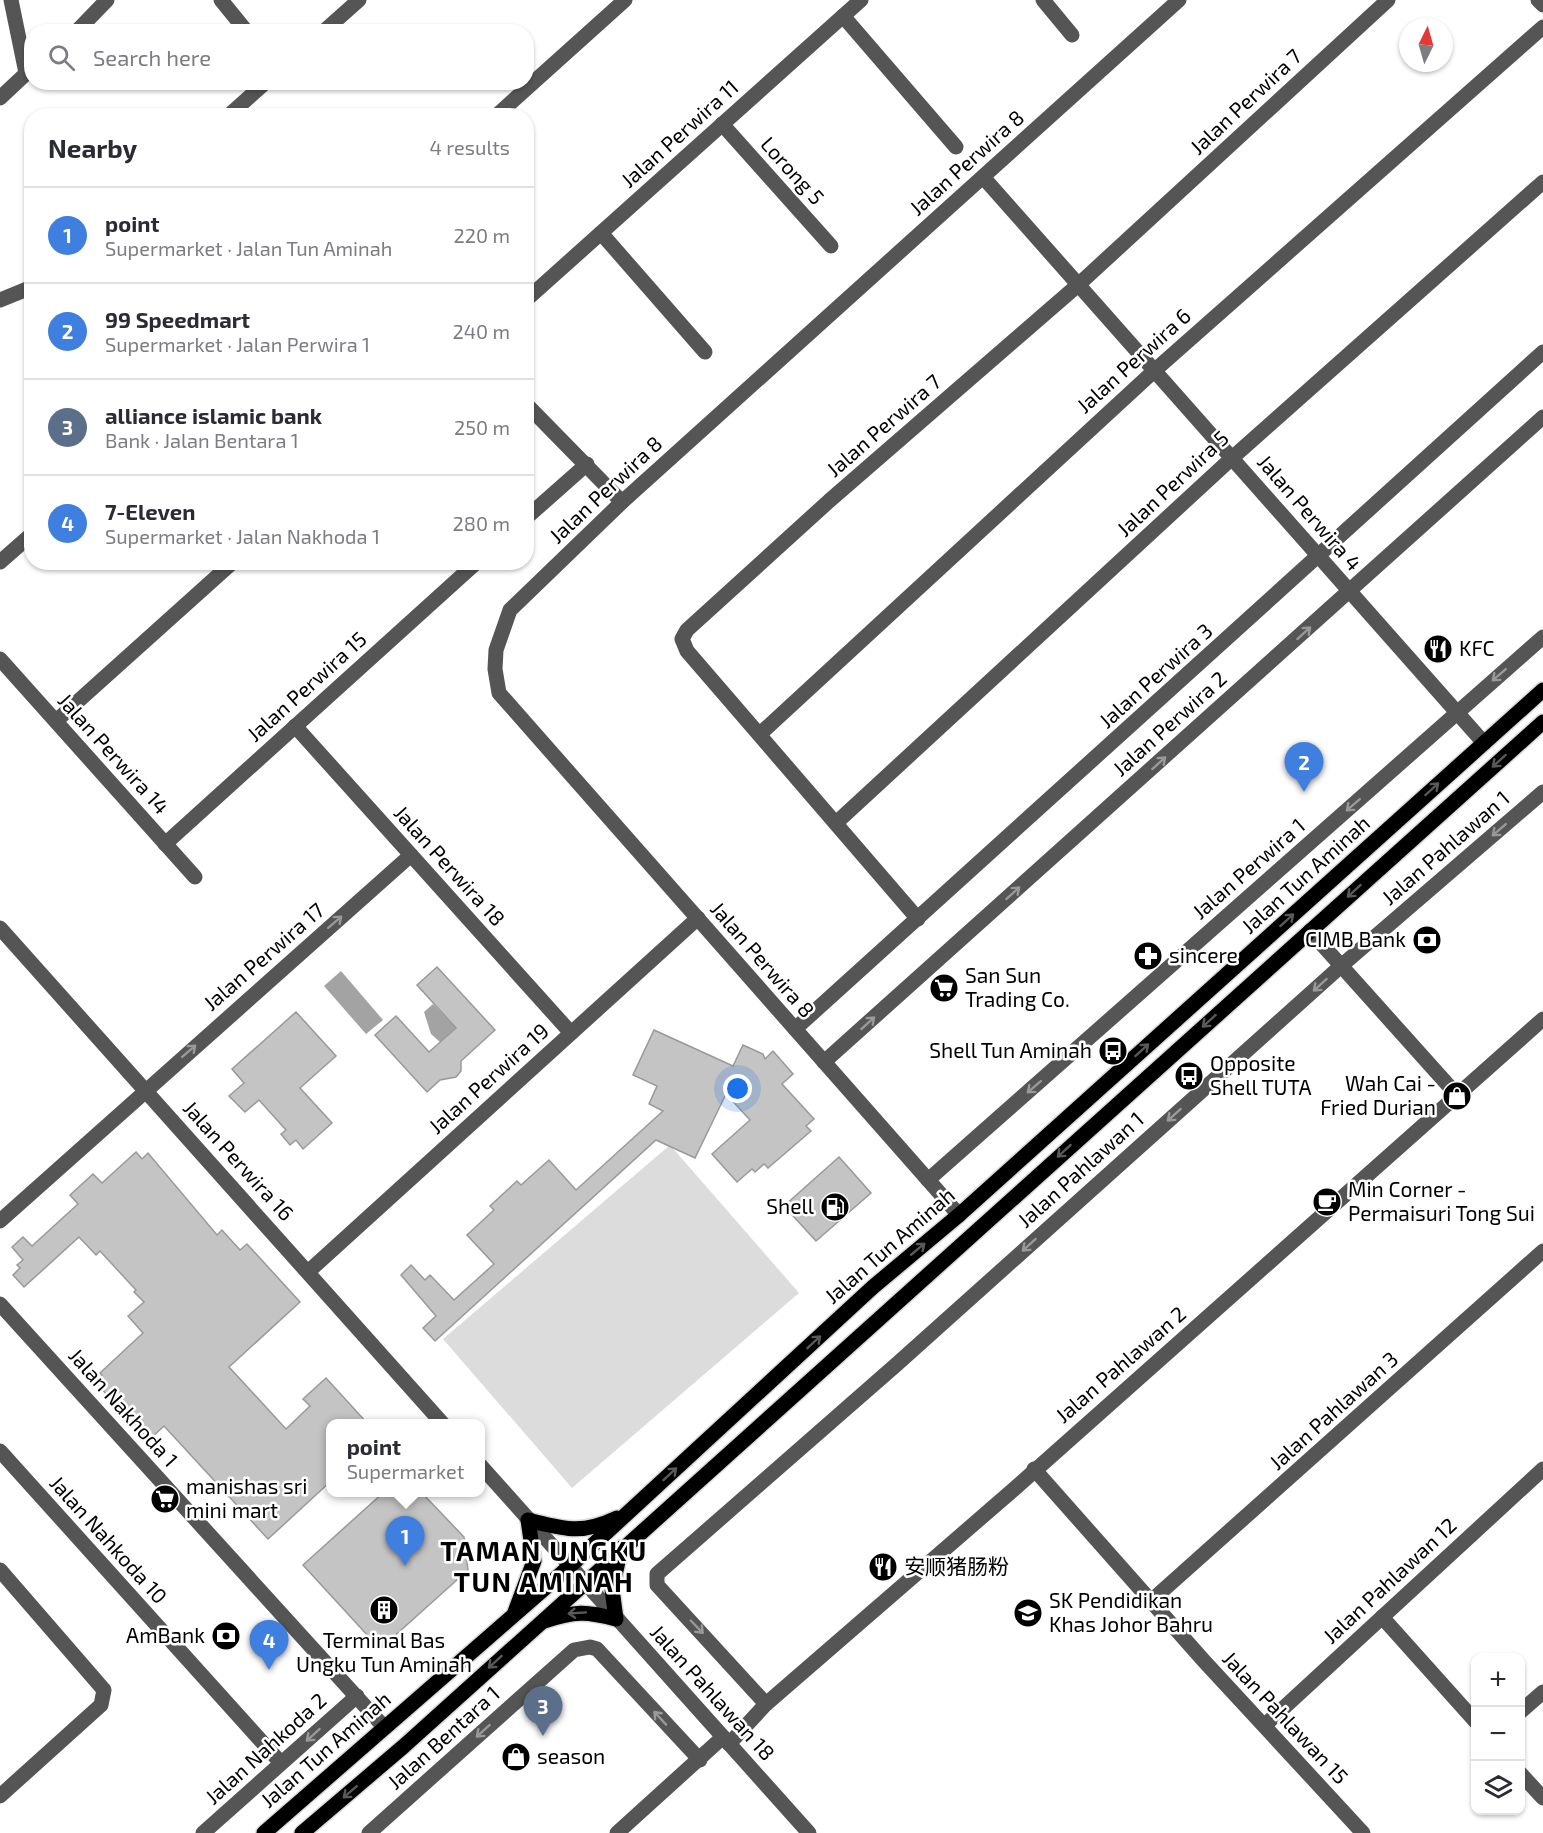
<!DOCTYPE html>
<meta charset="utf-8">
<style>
body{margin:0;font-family:"Exo 2","Noto Sans SC",sans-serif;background:#f7f7f7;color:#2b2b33}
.controls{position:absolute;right:18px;bottom:18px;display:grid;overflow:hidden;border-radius:12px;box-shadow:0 2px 4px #0004}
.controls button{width:54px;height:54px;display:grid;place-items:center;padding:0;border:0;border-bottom:2px solid #e1e1e2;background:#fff;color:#2b2b33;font:30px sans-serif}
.compass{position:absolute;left:1399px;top:18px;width:54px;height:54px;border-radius:50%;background:#fff;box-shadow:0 2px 4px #0004;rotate:5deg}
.you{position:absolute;left:738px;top:1089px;width:21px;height:21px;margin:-15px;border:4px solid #fff;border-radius:50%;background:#1a73e8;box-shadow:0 0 0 9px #1a73e833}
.badge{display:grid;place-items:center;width:39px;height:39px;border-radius:50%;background:#7c3aed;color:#fff;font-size:20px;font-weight:700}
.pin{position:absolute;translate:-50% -50px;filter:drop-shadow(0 2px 3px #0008)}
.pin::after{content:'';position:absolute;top:32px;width:21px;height:18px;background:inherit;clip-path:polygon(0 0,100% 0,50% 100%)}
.popup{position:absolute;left:326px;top:1419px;width:159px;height:78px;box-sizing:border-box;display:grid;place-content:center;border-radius:12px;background:#fff;filter:drop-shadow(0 2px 4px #0005);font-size:20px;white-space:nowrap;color:#7c7c81}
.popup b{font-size:22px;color:#2b2b33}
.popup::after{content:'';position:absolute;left:50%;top:100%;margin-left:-12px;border:12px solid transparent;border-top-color:#fff}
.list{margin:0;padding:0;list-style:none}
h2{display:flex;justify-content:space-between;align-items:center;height:78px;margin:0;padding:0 24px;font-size:26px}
h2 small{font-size:20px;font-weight:400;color:#7c7c81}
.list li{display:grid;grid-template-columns:39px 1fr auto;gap:18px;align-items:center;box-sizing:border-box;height:96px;padding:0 24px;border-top:2px solid #e1e1e2}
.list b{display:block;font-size:22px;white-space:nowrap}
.list p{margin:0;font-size:20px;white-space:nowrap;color:#7c7c81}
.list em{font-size:20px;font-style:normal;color:#7c7c81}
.icon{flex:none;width:33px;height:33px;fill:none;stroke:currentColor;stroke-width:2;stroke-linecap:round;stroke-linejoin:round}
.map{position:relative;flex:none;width:1543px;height:1833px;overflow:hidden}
.search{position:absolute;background:#fff;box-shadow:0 2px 4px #0004;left:24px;top:24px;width:510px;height:66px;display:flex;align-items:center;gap:15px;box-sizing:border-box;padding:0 21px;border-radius:24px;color:#7c7c81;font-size:22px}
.panel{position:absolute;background:#fff;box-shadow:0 2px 4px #0004;left:24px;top:108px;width:510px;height:462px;border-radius:24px}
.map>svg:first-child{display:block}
.green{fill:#dcdcdc}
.water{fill:#a3a3a3}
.building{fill:#c4c4c4;stroke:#999;stroke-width:1.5}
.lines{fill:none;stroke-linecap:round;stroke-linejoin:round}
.major-casing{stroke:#dbdbdb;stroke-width:18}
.minor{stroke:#555;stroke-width:15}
.major{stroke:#000;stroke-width:15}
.oneway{stroke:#999}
.oneway2{stroke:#595959}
.labels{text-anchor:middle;stroke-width:5;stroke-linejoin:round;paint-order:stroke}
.street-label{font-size:21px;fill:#000;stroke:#fff}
.poi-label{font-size:21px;fill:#000;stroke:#fff;text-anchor:start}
.district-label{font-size:27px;font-weight:bold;letter-spacing:1.5px;fill:#000;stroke:#fff}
</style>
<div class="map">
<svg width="1543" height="1833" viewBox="0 0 1543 1833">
<rect width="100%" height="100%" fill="#fff"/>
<polygon class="green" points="670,1145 799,1293 572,1488 443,1339"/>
<g class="water">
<polygon points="341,971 383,1020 366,1034 324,986"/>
<polygon points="433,1004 456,1028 440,1042 431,1034 424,1012"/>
</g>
<g class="building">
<polygon points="437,967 495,1030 461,1061 461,1071 456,1077 440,1080 427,1092 375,1035 396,1016 429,1052 456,1028 417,985"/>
<polygon points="296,1012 336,1056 300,1088 332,1123 303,1149 296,1140 290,1145 281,1134 286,1130 259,1100 245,1112 229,1096 244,1083 232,1069"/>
<polygon points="654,1030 733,1066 743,1045 763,1054 765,1059 773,1051 793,1074 782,1084 814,1119 806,1126 811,1131 768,1168 764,1164 755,1172 752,1169 737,1182 712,1154 750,1120 726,1094 695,1158 656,1140 435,1341 423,1328 436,1316 401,1275 411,1265 425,1280 430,1275 454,1300 494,1264 467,1235 494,1210 490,1206 517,1181 521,1185 549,1160 576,1190 663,1111 649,1104 657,1086 633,1075"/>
<polygon points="136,1152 142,1159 148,1153 217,1235 222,1230 240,1250 247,1244 300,1302 229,1367 286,1429 310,1406 303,1399 326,1378 368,1424 330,1424 330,1482 268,1539 164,1426 149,1440 95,1382 102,1375 100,1373 143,1333 128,1316 144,1302 134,1292 136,1290 100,1251 96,1255 79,1237 24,1287 13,1275 20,1268 17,1265 23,1260 12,1247 23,1237 32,1246 78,1204 70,1195 93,1174 102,1183"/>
<polygon points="839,1157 871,1193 816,1241 784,1206"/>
<polygon points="384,1492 421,1492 464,1537 468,1570 380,1649 303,1565"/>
</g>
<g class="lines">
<g class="major-casing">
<g id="major">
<path d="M515,1612L534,1561L528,1520C565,1529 581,1535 617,1518"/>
<path d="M544,1621C575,1611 586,1611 616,1619L612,1589L621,1548"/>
<polyline points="264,1833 569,1567 873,1287 959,1215 1543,690"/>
<polyline points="302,1833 404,1746 1543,722"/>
</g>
</g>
<g class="minor">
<polyline points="11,0 26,73"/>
<polyline points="221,0 247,32"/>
<polyline points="1043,0 1072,35"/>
<polyline points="1538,0 1543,5"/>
<polyline points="843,16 956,147"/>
<polyline points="76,32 107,0"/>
<polyline points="323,32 359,0"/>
<polyline points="0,98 32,68"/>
<polyline points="228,116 266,82"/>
<polyline points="496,116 625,0"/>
<polyline points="722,124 831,246"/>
<polyline points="983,177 1484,743"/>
<polyline points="601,233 705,352"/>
<polyline points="0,300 32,287"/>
<polyline points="526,300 861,0"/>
<polyline points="526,404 622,502"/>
<polyline points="526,518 587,464"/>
<polyline points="0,562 32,534"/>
<polyline points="0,659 195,877"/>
<polyline points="56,721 233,562"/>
<polyline points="295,726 571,1033"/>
<polyline points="760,734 1154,371 1543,27"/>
<polyline points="836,823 1232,458 1543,182"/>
<polyline points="165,844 477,562"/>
<polyline points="918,919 687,651 682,639 687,630 829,501 1078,285 1388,0"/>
<polyline points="0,928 443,1424"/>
<polyline points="1310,931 1457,1095"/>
<polyline points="795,1029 1543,352"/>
<polyline points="824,1062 1543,417"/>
<polyline points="928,1180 1543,637"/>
<polyline points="959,1215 499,693 495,669 496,650 510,610 622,502 1179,0"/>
<polyline points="0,1221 411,855"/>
<polyline points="309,1271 698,918"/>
<polyline points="0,1304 384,1727"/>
<polyline points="0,1451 281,1763"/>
<polyline points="480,1465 809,1833"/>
<polyline points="1034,1469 1204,1661 1363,1833"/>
<polyline points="0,1570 104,1690 101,1705 0,1796"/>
<polyline points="1151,1601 1543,1251"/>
<polyline points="1382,1617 1476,1722"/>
<polyline points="766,1704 657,1585 657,1574 897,1364 1341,966 1543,792"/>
<polyline points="1520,1712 1543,1692"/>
<polyline points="1265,1725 1543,1469"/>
<polyline points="729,1744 766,1704 1013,1490 1543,1019"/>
<polyline points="1520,1773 1543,1798"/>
<polyline points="203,1833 357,1696"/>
<polyline points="369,1833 574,1650 590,1647 597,1649 700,1760"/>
<polyline points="617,1833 723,1737"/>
</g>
<use href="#major" class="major"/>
</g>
<defs><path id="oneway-shaft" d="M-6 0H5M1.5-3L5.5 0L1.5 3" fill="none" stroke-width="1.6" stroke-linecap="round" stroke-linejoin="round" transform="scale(1.5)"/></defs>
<g class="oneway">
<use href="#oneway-shaft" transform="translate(1304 633) rotate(-42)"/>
<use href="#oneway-shaft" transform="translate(1499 675) rotate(139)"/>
<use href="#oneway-shaft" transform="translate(1159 763) rotate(-42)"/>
<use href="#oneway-shaft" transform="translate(1353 805) rotate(139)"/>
<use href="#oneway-shaft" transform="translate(1499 830) rotate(139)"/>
<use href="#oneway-shaft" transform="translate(1013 893) rotate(-42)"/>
<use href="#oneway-shaft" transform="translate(335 922) rotate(-41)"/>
<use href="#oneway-shaft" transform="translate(1320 985) rotate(138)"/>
<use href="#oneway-shaft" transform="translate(868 1023) rotate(-42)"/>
<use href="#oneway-shaft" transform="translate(189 1051) rotate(-41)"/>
<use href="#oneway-shaft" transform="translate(1034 1087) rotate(139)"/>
<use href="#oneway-shaft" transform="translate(1174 1115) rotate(138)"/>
<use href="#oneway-shaft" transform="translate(1029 1245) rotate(138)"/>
<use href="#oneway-shaft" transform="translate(697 1627) rotate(46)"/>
<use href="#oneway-shaft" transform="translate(660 1718) rotate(-133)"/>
<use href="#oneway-shaft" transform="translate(483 1731) rotate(138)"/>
<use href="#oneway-shaft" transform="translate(313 1735) rotate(138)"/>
</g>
<g class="oneway2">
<use href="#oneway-shaft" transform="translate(1499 761) rotate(138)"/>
<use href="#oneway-shaft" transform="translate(1432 789) rotate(-42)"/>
<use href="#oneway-shaft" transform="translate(1354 891) rotate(138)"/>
<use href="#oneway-shaft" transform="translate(1287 920) rotate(-42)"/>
<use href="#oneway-shaft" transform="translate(1209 1021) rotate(138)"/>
<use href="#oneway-shaft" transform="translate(1142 1050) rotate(-42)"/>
<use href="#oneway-shaft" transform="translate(1064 1151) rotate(138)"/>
<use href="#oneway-shaft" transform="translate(918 1249) rotate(-40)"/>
<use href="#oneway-shaft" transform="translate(814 1342) rotate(-43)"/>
<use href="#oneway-shaft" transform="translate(670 1474) rotate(-43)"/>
<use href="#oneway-shaft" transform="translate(577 1613) rotate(176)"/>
<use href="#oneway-shaft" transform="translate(495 1662) rotate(138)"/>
<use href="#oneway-shaft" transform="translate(350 1792) rotate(139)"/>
</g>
<defs>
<g id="restaurant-disc" transform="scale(1.5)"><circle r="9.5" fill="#000" stroke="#fff"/><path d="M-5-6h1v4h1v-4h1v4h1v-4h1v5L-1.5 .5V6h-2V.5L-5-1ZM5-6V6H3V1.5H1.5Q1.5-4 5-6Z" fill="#fff"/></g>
<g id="bank-disc" transform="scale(1.5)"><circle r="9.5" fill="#000" stroke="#fff"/><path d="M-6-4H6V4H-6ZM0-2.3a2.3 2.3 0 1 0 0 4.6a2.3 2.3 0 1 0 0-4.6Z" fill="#fff"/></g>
<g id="pharmacy-disc" transform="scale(1.5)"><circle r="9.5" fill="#000" stroke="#fff"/><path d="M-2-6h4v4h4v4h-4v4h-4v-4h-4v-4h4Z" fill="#fff"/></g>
<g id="supermarket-disc" transform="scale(1.5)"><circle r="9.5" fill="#000" stroke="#fff"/><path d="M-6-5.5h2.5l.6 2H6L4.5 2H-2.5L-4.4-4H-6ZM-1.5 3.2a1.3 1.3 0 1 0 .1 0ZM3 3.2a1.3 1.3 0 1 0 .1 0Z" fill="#fff"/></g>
<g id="bus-disc" transform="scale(1.5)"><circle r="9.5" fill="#000" stroke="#fff"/><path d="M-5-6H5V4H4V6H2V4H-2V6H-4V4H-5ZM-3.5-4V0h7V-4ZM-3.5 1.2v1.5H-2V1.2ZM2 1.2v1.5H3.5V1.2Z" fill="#fff"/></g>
<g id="shop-disc" transform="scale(1.5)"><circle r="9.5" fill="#000" stroke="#fff"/><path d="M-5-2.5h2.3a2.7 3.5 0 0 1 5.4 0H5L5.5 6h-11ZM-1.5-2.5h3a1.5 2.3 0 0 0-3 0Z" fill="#fff"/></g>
<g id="cafe-disc" transform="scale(1.5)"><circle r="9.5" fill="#000" stroke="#fff"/><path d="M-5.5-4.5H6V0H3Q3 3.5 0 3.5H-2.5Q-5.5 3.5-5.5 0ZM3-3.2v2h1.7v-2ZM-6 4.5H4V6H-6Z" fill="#fff"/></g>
<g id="fuel-disc" transform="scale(1.5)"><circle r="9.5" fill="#000" stroke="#fff"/><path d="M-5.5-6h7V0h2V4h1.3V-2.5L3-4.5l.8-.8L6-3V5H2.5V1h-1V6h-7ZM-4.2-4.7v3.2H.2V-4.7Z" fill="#fff"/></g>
<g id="building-disc" transform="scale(1.5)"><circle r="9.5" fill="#000" stroke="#fff"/><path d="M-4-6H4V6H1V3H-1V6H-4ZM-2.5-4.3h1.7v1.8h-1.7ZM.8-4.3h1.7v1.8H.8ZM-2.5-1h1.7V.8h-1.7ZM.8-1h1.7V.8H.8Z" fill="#fff"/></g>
<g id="school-disc" transform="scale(1.5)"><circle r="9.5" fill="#000" stroke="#fff"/><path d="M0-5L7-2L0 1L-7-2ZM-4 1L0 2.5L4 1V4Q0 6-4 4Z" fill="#fff"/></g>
</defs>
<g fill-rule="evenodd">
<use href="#restaurant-disc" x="1438" y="649"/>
<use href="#bank-disc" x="1427" y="940"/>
<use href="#pharmacy-disc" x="1148" y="956"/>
<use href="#supermarket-disc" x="944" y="988"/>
<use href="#bus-disc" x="1113" y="1051"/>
<use href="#bus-disc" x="1189" y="1076"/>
<use href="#shop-disc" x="1457" y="1096"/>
<use href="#cafe-disc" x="1327" y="1202"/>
<use href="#fuel-disc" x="835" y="1207"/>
<use href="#supermarket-disc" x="165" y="1499"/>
<use href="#restaurant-disc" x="883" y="1567"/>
<use href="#building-disc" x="384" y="1610"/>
<use href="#school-disc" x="1028" y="1613"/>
<use href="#bank-disc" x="226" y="1636"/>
<use href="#shop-disc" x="516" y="1757"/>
</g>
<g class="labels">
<g class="street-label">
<text transform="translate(1246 102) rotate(-43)" y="7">Jalan Perwira 7</text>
<text transform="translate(680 134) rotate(-42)" y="7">Jalan Perwira 11</text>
<text transform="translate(967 163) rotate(-42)" y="7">Jalan Perwira 8</text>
<text transform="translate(792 171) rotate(48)" y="7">Lorong 5</text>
<text transform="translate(1134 361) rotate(-42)" y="7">Jalan Perwira 6</text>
<text transform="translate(884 426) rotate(-41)" y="7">Jalan Perwira 7</text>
<text transform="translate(1173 484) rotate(-43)" y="7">Jalan Perwira 5</text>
<text transform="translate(606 490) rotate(-43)" y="7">Jalan Perwira 8</text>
<text transform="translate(1309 513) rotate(49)" y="7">Jalan Perwira 4</text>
<text transform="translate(1156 676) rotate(-42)" y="7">Jalan Perwira 3</text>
<text transform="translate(307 687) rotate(-42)" y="7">Jalan Perwira 15</text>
<text transform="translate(1170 724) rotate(-42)" y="7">Jalan Perwira 2</text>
<text transform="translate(113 754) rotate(48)" y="7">Jalan Perwira 14</text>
<text transform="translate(1446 848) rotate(-41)" y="7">Jalan Pahlawan 1</text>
<text transform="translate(449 866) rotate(48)" y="7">Jalan Perwira 18</text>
<text transform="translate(1249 869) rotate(-41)" y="7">Jalan Perwira 1</text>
<text transform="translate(1306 875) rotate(-42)" y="7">Jalan Tun Aminah</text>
<text transform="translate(264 957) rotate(-41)" y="7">Jalan Perwira 17</text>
<text transform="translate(762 960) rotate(49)" y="7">Jalan Perwira 8</text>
<text transform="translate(489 1079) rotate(-42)" y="7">Jalan Perwira 19</text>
<text transform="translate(238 1161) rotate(48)" y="7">Jalan Perwira 16</text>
<text transform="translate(1081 1170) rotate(-42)" y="7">Jalan Pahlawan 1</text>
<text transform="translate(890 1246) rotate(-41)" y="7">Jalan Tun Aminah</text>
<text transform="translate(1121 1365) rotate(-41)" y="7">Jalan Pahlawan 2</text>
<text transform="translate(123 1408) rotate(48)" y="7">Jalan Nakhoda 1</text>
<text transform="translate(1334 1411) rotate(-42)" y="7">Jalan Pahlawan 3</text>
<text transform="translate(108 1540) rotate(48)" y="7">Jalan Nahkoda 10</text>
<text transform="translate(1390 1581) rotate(-43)" y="7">Jalan Pahlawan 12</text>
<text transform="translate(712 1693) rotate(48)" y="7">Jalan Pahlawan 18</text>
<text transform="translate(1285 1718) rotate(47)" y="7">Jalan Pahlawan 15</text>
<text transform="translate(444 1738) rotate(-42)" y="7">Jalan Bentara 1</text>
<text transform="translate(266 1749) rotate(-42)" y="7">Jalan Nahkoda 2</text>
<text transform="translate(326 1750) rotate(-41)" y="7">Jalan Tun Aminah</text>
</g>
<g class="poi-label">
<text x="1459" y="656">KFC</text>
<text x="1406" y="947" text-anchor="end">CIMB Bank</text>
<text x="1169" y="963">sincere</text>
<text x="965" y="983">San Sun<tspan x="965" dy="24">Trading Co.</tspan></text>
<text x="1092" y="1058" text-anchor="end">Shell Tun Aminah</text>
<text x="1210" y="1071">Opposite<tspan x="1210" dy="24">Shell TUTA</tspan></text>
<text x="1436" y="1091" text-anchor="end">Wah Cai -<tspan x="1436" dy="24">Fried Durian</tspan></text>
<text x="1348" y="1197">Min Corner -<tspan x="1348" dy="24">Permaisuri Tong Sui</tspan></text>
<text x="814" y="1214" text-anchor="end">Shell</text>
<text x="186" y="1494">manishas sri<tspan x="186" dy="24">mini mart</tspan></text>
<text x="904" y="1574">安顺猪肠粉</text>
<text x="1049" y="1608">SK Pendidikan<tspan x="1049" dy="24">Khas Johor Bahru</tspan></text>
<text x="205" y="1643" text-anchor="end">AmBank</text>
<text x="384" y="1648" text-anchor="middle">Terminal Bas<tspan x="384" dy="24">Ungku Tun Aminah</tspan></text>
<text x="537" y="1764">season</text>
</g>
<g class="district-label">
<text x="544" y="1561">TAMAN UNGKU<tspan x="544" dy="31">TUN AMINAH</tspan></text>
</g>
</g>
</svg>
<div class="controls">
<button>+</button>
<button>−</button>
<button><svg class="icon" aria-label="layers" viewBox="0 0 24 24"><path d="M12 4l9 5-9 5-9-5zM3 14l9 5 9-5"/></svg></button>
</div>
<svg class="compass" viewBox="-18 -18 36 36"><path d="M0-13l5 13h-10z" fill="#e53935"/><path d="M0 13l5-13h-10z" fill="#7c7c81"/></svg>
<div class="you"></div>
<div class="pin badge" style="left:405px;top:1566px;background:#3f7fe0">1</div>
<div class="popup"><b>point</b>Supermarket</div>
<div class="pin badge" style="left:1304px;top:792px;background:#3f7fe0">2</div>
<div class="pin badge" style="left:543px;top:1736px;background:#5c6f8a">3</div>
<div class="pin badge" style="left:269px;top:1670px;background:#3f7fe0">4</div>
<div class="search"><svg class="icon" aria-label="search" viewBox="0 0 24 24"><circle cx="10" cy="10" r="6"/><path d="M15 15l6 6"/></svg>Search here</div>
<section class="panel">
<h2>Nearby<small>4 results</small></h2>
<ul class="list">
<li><span class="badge" style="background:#3f7fe0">1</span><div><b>point</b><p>Supermarket · Jalan Tun Aminah</p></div><em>220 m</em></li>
<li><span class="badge" style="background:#3f7fe0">2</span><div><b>99 Speedmart</b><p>Supermarket · Jalan Perwira 1</p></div><em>240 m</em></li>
<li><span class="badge" style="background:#5c6f8a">3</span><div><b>alliance islamic bank</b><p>Bank · Jalan Bentara 1</p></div><em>250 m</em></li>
<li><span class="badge" style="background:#3f7fe0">4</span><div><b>7-Eleven</b><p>Supermarket · Jalan Nakhoda 1</p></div><em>280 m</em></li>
</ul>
</section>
</div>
